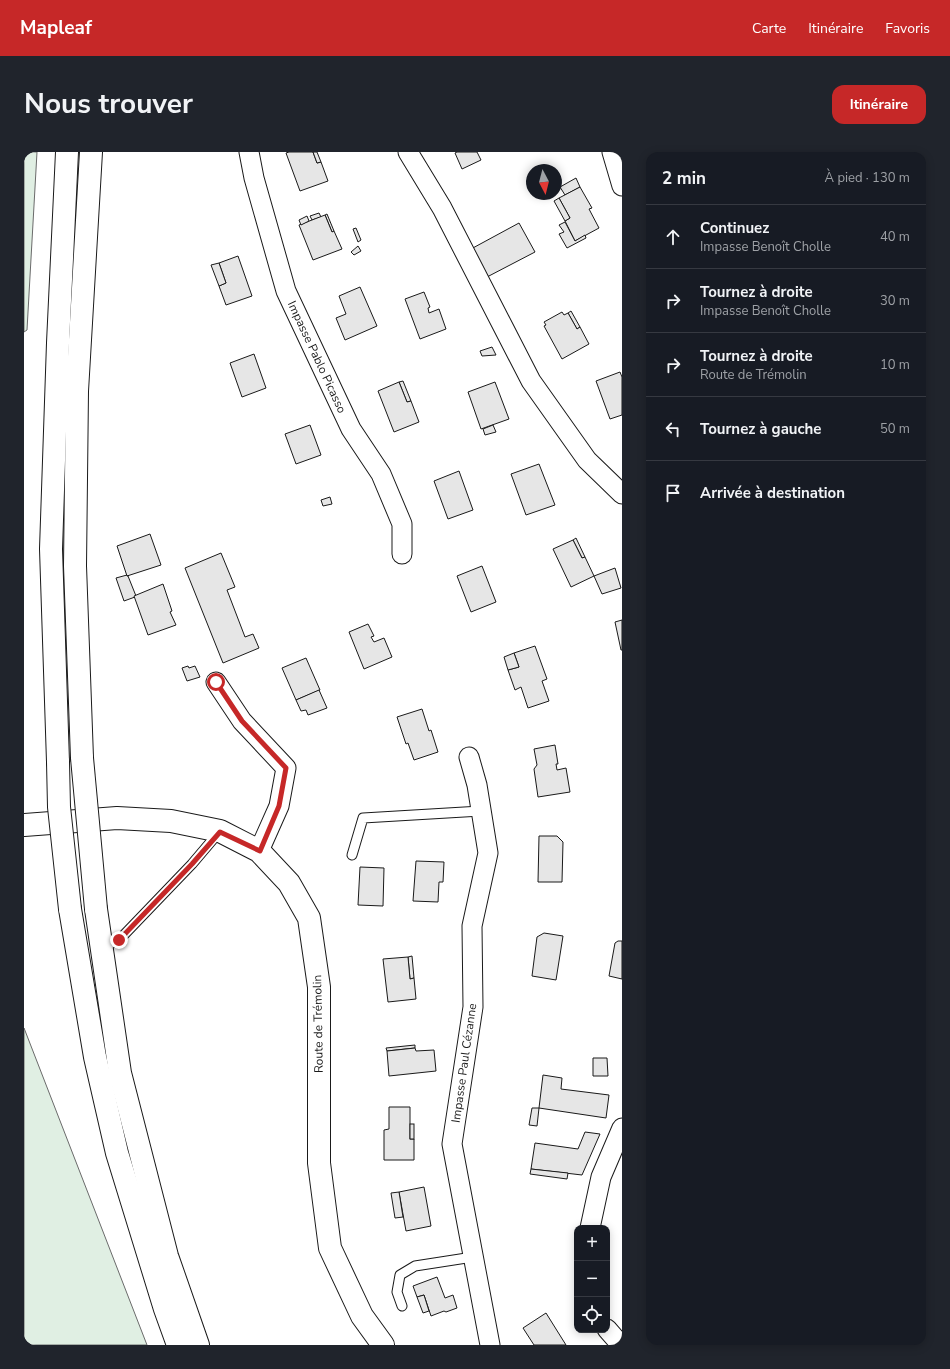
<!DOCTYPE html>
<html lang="fr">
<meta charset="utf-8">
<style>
body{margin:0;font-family:"Nunito Sans",sans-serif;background:#20242c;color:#f1f3f6}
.controls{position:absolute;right:12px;bottom:12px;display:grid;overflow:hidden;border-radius:8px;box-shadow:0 2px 10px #0003}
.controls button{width:36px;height:36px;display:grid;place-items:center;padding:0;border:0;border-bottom:1px solid #363941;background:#171b24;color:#f1f3f6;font:20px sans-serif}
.compass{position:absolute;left:502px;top:12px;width:36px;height:36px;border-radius:50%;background:#171b24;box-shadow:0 2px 10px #0003;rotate:173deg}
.stop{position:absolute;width:12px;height:12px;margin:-9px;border:3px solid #c62828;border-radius:50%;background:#fff}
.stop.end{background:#c62828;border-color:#fff;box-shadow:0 1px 4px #0008}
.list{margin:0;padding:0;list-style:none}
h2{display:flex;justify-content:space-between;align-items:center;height:52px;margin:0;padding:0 16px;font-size:17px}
h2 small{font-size:13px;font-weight:400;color:#9ea1a6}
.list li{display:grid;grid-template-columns:26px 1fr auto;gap:12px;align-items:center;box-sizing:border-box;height:64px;padding:0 16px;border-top:1px solid #363941}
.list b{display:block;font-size:15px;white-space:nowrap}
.list p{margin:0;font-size:13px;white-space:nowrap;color:#9ea1a6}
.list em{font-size:13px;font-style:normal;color:#9ea1a6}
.icon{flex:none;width:22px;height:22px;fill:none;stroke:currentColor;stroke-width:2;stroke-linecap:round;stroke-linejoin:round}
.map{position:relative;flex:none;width:598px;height:1193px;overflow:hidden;border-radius:12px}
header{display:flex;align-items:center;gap:24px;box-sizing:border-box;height:56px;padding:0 20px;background:#c62828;color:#fff}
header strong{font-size:19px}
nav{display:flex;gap:22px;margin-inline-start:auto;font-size:14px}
.intro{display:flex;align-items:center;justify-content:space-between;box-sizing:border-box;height:96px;padding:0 24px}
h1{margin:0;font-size:28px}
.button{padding:10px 18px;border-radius:12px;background:#c62828;color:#fff;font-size:14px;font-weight:700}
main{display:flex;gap:24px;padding:0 24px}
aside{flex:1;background:#171b24;border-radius:12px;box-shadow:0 2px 10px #0003}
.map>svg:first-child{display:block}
.green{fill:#e0efe3;stroke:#6a6a6a}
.building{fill:#e6e6e6;stroke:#1a1a1a}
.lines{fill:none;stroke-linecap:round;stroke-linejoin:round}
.service-casing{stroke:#1a1a1a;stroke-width:11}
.minor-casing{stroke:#1a1a1a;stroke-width:21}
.tertiary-casing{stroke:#1a1a1a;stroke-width:24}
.trunk-casing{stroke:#1a1a1a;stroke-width:24}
.service{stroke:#fff;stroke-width:9}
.minor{stroke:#fff;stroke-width:19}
.tertiary{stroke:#fff;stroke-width:22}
.trunk{stroke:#fff;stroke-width:22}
.trunk-bridge-casing{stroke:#1a1a1a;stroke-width:24;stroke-linecap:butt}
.trunk-bridge{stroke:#fff;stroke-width:22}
.route{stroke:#c62828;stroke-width:5}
.labels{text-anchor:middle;stroke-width:3;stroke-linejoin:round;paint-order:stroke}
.street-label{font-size:12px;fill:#1a1a1a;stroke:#fff}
</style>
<header>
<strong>Mapleaf</strong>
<nav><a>Carte</a><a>Itinéraire</a><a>Favoris</a></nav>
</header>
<div class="intro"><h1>Nous trouver</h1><a class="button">Itinéraire</a></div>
<main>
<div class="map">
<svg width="598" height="1193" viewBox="0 0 598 1193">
<rect width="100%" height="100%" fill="#fff"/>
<g class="green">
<polygon points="0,0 13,0 3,178 0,180"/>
<polygon points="0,876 123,1193 0,1193"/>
</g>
<g class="building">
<polygon points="265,0 289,0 293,11 297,10 304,29 276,39 262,1"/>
<polygon points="289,0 293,0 297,10 293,11"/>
<polygon points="433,0 453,0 457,8 438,17 431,1"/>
<polygon points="552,26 556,35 541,43 536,35"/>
<polygon points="556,35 568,56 565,57 575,76 551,89 541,69 546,66 535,46"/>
<polygon points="535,46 546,66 541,69 530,49"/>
<polygon points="295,61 297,65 288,68 286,64"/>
<polygon points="303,62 310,79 308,80 301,63"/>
<polygon points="301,63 308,80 310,79 318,97 289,108 275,73"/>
<polygon points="283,64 285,69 277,73 275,68"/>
<polygon points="541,70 551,89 561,83 562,86 543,96 535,82 540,80 535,73"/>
<polygon points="495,71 511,100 463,125 447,97"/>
<polygon points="332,76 337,88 334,90 329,77"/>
<polygon points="334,94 337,99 330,103 327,100"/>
<polygon points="214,104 228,144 202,153 195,134 202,131 195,111"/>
<polygon points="195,111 202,131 195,134 187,113"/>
<polygon points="336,135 353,174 321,188 312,166 322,162 315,144"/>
<polygon points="400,140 406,155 404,156 405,161 415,157 422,177 396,187 381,147"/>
<polygon points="547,159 556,175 553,177 544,161"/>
<polygon points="538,160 540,163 544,161 553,177 556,175 565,192 538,207 520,174 522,173 520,170"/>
<polygon points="468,195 472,203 458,204 456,199"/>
<polygon points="230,202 242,236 218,245 206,211"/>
<polygon points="596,220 598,225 598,263 586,267 572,229"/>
<polygon points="379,229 387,249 383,250 375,230"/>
<polygon points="375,230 383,250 387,249 395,270 370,280 354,239"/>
<polygon points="471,230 485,267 457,277 444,240"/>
<polygon points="286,273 297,303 272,312 261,282"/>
<polygon points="469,273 472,280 461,283 459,277"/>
<polygon points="515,312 531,353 502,363 487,322"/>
<polygon points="435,319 449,358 424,367 410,329"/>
<polygon points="306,345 308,352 299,354 297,348"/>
<polygon points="126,382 137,413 103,424 93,394"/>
<polygon points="552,386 561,405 558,406 549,388"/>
<polygon points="549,388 558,406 561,405 570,424 547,435 529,397"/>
<polygon points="197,401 211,435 203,438 221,485 229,482 235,496 199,511 161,416"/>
<polygon points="458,414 472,450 447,460 433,424"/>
<polygon points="591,416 597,436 578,442 570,424"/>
<polygon points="103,423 103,424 104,424 112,444 111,445 100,449 92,426"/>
<polygon points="139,432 148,459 146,460 152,473 124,483 110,444"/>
<polygon points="598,468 598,498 597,498 591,470"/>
<polygon points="344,472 350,484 347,485 350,490 360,486 368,505 340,517 325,480"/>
<polygon points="511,494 523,527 518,529 525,549 504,556 497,535 491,538 484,518 495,515 490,501"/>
<polygon points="490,501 495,515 484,518 480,505"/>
<polygon points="282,506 296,538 272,548 258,516"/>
<polygon points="164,514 165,516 171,514 176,525 163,529 158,516"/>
<polygon points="295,538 303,556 284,563 282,558 277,559 272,548"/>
<polygon points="398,557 405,579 407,578 414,600 390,608 384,591 382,592 373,565"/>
<polygon points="531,593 534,612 532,612 533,618 542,616 546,640 514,645 510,617 513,613 510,597"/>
<polygon points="515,684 533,684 539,690 538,730 514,730"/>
<polygon points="392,709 420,710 419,730 415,730 414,750 389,749"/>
<polygon points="336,715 360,716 359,754 334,753"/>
<polygon points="520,781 539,784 532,828 508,824 513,785"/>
<polygon points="594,789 598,789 598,827 585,824 591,791"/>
<polygon points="388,804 390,826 386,827 384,805"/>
<polygon points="384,805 386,827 390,826 392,847 364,850 359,807"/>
<polygon points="391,893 391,896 363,899 362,896"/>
<polygon points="391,896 392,899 410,898 412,919 365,924 363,899"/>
<polygon points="569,906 583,906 584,924 569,924"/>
<polygon points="519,923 538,926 537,937 585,943 582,966 515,956"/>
<polygon points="365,955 386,955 386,987 390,987 390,1008 360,1008 360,978 365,977"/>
<polygon points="508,956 515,956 513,974 505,973"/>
<rect x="386" y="972" width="4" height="15"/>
<polygon points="561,980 576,982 558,1023 507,1017 511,991 554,997"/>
<polygon points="507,1017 544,1021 543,1027 506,1022"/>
<polygon points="400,1035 407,1074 382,1079 375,1040"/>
<polygon points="375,1040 379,1065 371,1066 367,1041"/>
<polygon points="413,1125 421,1146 429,1143 433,1156 422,1160 420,1159 407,1164 400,1143 393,1145 389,1134"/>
<polygon points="400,1143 405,1159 399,1161 393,1145"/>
<polygon points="522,1161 542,1193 510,1193 499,1176"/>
</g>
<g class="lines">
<g class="service-casing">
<g id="service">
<polyline points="328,703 339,666 457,659"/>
<polyline points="78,795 95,788 168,712 196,679"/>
<polyline points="378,1154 373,1140 376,1123 391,1114 449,1105"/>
</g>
</g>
<g class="minor-casing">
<g id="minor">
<polyline points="225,0 230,26 262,139 327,277 357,322 378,372 378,402"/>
<polyline points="384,0 418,56 507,229 563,308 598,342"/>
<polyline points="588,0 598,34"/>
<polyline points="192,530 218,569 262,616 255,654 235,699"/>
<polyline points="445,605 453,633 464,701 448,774 449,855 428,992 466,1193"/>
<polyline points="566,1076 577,1025 598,976"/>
<polyline points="583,1177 597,1193"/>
</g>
</g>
<g class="tertiary-casing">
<polyline id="tertiary" points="0,673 93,666 147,669 196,679 235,699 265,731 285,766 295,835 295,1011 306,1096 338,1164 359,1193"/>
</g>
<g class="trunk-casing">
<g id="trunk">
<polyline points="58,606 51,414 53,239 67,0"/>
<polyline points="34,610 27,397 34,191 43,0"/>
<polyline points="46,757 71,905 93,1001 141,1157 154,1193"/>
<polyline points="72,757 96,921 143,1104 174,1193"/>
</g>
</g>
<use href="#service" class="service"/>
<use href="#minor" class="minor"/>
<use href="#tertiary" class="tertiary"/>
<use href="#trunk" class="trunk"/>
<g class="trunk-bridge-casing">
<g id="trunk-bridge">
<polyline points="58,606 72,757"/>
<polyline points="34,610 35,655 46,757"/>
</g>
</g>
<use href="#trunk-bridge" class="trunk-bridge"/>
</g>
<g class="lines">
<polyline class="route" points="95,788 168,712 196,680 236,699 255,654 262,616 218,569 192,530"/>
</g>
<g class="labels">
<g class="street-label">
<text transform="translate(293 205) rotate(65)" y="4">Impasse Pablo Picasso</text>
<text transform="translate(294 872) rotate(-91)" y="4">Route de Trémolin</text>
<text transform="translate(440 911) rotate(-82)" y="4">Impasse Paul Cézanne</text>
</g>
</g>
</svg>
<div class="controls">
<button>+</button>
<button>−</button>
<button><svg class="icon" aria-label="locate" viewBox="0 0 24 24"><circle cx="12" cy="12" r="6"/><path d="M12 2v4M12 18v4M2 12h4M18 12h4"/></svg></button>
</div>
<svg class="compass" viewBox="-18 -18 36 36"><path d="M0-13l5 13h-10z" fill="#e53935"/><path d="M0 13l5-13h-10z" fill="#9ea1a6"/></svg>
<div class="stop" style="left:192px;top:530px"></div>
<div class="stop end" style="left:95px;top:788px"></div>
</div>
<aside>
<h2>2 min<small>À pied · 130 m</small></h2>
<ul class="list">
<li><svg class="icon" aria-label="ahead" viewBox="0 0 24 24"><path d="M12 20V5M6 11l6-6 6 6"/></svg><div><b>Continuez</b><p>Impasse Benoît Cholle</p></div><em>40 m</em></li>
<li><svg class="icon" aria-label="right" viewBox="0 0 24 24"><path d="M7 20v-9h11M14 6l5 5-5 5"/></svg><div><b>Tournez à droite</b><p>Impasse Benoît Cholle</p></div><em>30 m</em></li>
<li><svg class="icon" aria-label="right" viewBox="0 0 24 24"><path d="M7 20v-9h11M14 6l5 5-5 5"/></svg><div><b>Tournez à droite</b><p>Route de Trémolin</p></div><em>10 m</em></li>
<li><svg class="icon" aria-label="left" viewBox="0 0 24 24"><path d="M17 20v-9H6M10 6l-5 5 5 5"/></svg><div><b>Tournez à gauche</b></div><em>50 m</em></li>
<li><svg class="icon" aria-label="arrive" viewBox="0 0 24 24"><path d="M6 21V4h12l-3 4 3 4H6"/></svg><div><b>Arrivée à destination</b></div></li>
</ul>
</aside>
</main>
